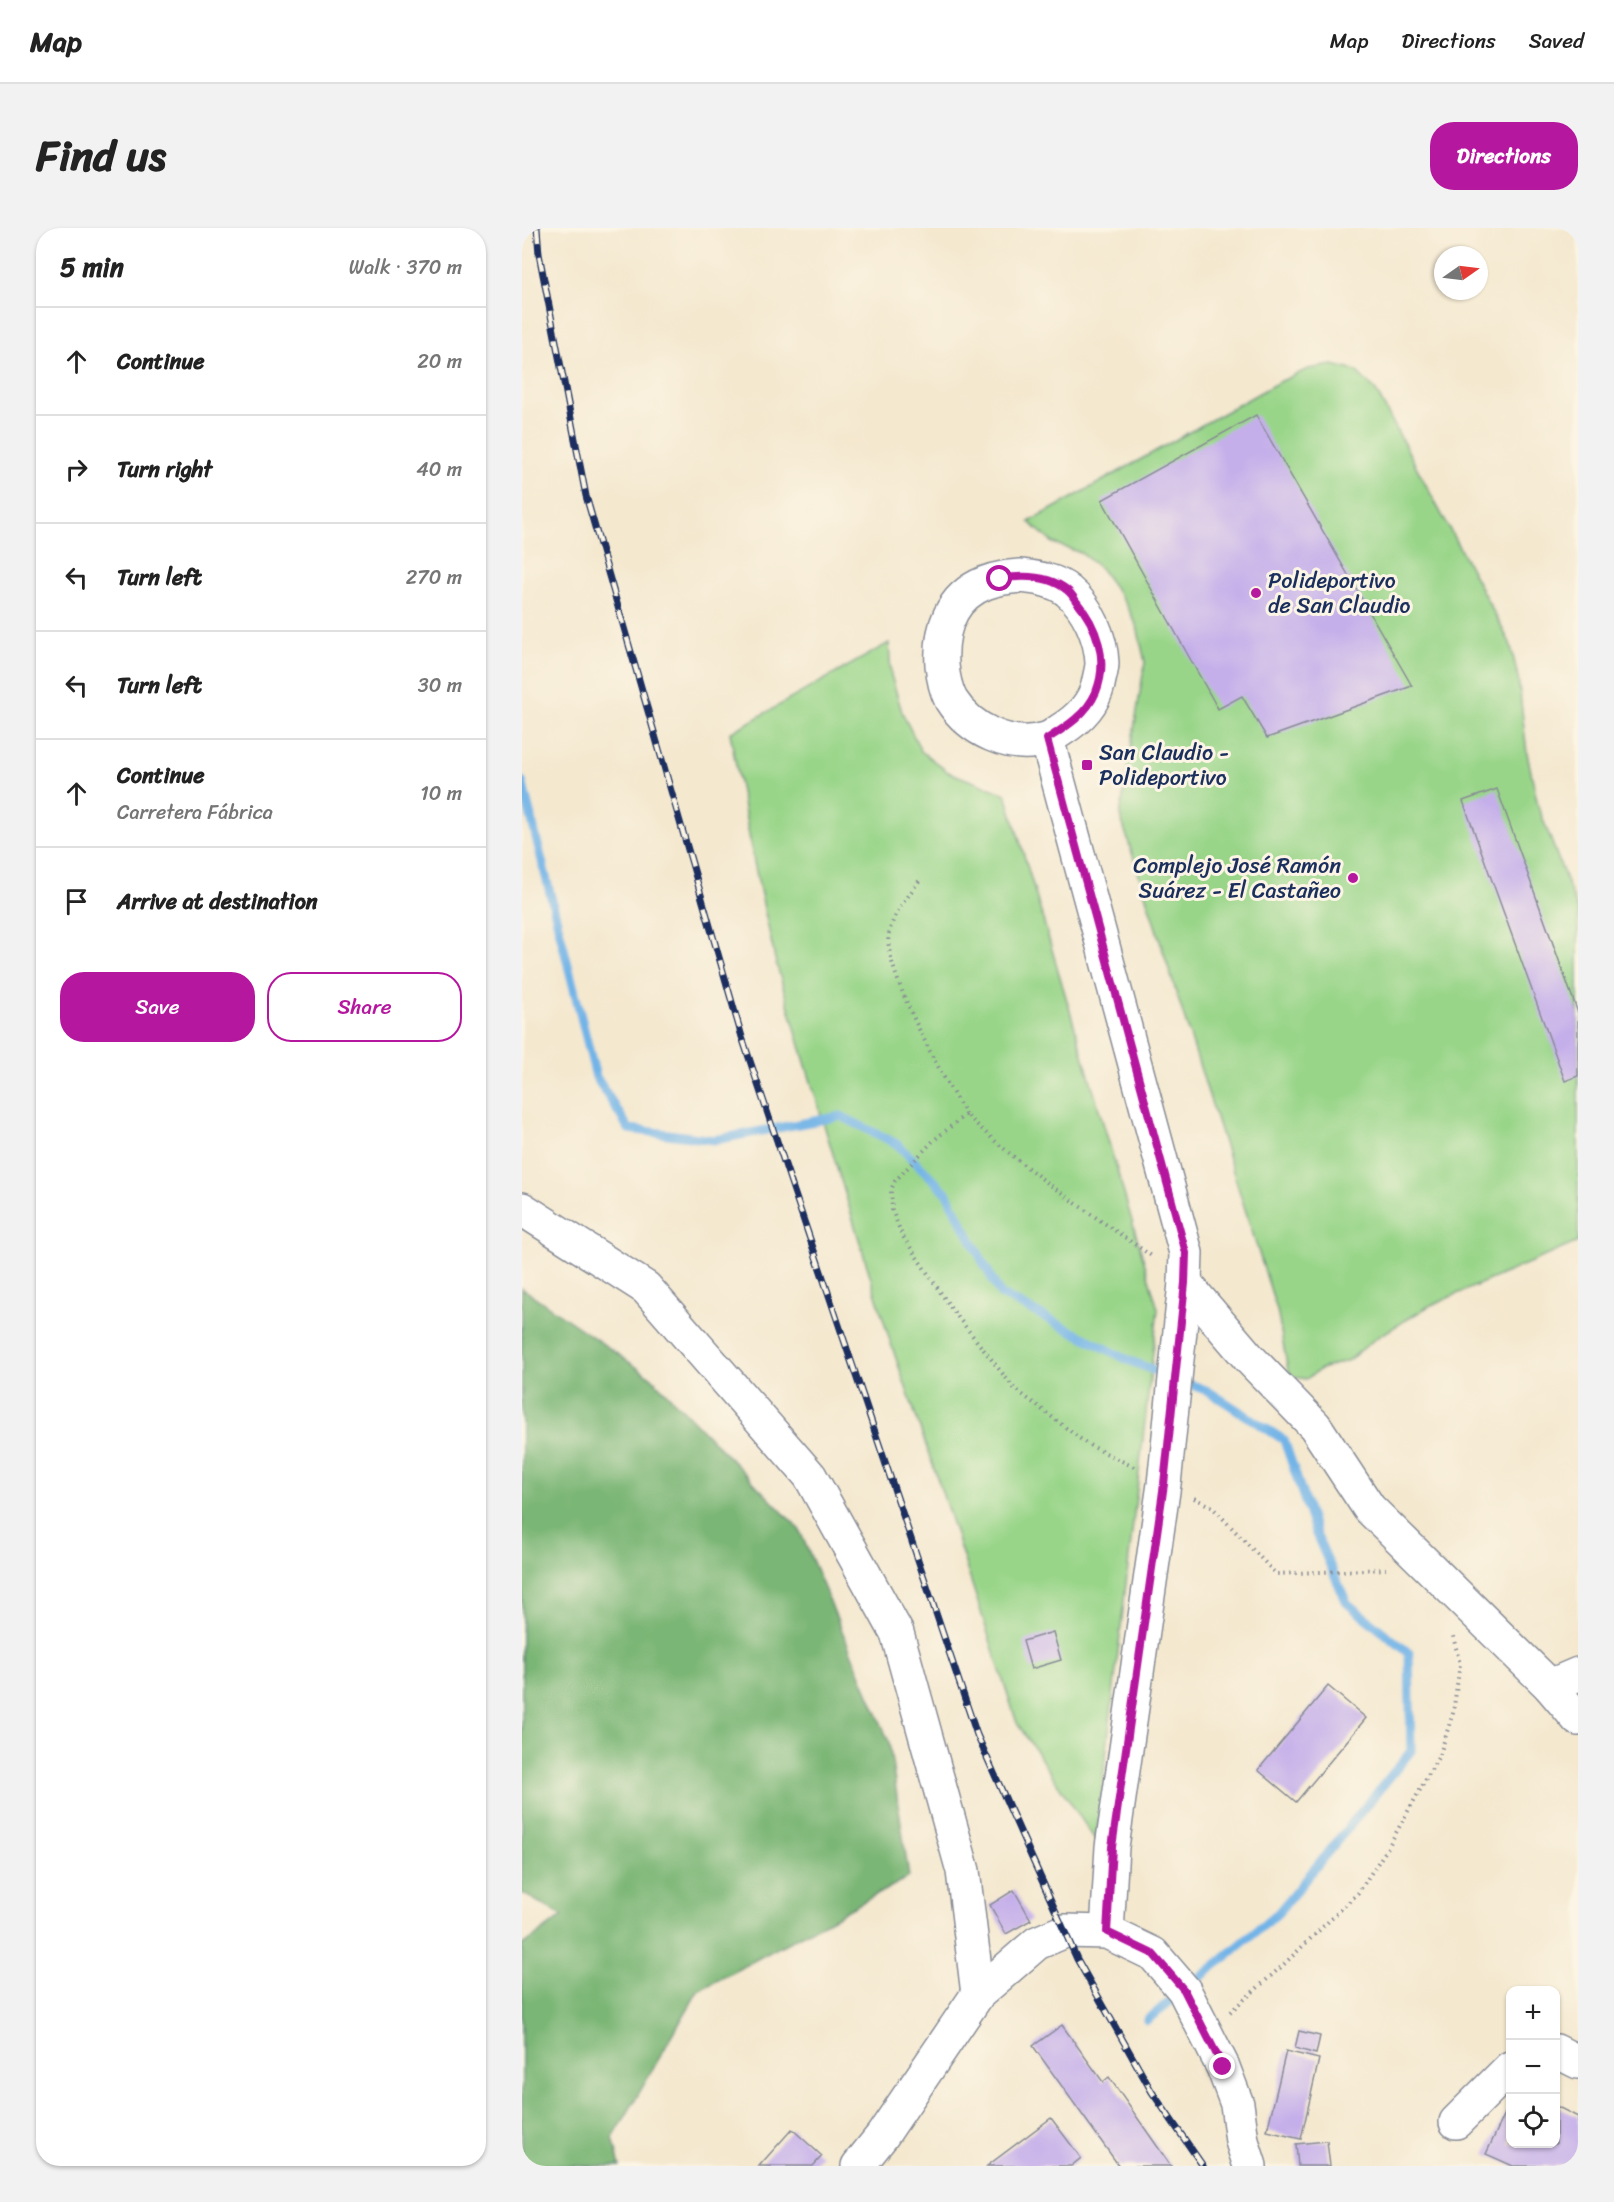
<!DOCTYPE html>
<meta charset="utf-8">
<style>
body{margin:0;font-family:Sriracha,sans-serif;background:#f2f2f2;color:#222}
.controls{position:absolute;right:18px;bottom:18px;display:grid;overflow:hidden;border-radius:12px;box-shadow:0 2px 4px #0004}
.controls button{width:54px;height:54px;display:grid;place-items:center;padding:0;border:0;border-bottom:2px solid #e0e0e0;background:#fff;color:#222;font:30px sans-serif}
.compass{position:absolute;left:912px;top:18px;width:54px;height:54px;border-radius:50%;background:#fff;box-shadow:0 2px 4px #0004;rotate:76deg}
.stop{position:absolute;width:18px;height:18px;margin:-14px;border:4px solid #b5179e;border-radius:50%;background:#fff}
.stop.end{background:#b5179e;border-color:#fff;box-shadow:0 2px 6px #0008}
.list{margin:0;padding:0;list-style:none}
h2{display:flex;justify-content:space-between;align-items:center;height:78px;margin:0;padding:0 24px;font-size:26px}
h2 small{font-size:20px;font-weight:400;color:#767676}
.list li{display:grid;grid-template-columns:39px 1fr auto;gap:18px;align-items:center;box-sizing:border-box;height:108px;padding:0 24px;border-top:2px solid #e0e0e0}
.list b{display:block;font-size:22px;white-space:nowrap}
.list p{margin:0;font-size:20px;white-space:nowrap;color:#767676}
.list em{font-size:20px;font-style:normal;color:#767676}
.actions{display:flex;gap:12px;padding:18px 24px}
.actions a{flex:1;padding:14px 0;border:2px solid #b5179e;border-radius:24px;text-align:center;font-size:21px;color:#b5179e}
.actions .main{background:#b5179e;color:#fff}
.icon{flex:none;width:33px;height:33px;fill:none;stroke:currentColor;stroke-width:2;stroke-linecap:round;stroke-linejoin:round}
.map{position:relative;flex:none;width:1056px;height:1938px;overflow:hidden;border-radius:24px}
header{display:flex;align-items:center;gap:36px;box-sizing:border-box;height:84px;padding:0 30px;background:#fff;border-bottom:2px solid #e0e0e0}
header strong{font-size:28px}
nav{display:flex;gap:33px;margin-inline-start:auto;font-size:21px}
.intro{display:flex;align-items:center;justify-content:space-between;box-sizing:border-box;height:144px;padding:0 36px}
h1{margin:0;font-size:42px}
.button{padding:15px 27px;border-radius:24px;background:#b5179e;color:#fff;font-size:21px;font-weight:700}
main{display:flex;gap:36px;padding:0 36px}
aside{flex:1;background:#fff;border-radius:24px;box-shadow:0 2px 4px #0004}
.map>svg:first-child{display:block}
.green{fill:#99d589;stroke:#5a8274;stroke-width:1.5}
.forest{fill:#7ab675;stroke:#4a726a;stroke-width:1.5}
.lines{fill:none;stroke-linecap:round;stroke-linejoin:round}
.stream{stroke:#72b4e7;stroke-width:9}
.building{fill:#c5afea}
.minor-casing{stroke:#888c96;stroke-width:36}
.tertiary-casing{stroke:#888c96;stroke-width:36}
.path{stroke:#888c96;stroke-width:4;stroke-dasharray:1.5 4.5;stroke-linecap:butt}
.minor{stroke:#fff;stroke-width:33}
.tertiary{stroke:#fff;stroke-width:33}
.rail-casing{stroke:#1b2f5e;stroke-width:7}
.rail{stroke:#fcf5e5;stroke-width:4.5;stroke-dasharray:14;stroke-linecap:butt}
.route{stroke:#b5179e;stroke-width:8}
.poi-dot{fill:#b5179e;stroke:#fcf5e5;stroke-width:2}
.labels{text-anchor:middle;stroke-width:6;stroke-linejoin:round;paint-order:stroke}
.poi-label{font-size:22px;fill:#1b2f5e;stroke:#fcf5e5;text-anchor:start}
</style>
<header>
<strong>Map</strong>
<nav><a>Map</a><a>Directions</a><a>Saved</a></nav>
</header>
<div class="intro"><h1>Find us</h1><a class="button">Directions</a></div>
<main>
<aside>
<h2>5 min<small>Walk · 370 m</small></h2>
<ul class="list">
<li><svg class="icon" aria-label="ahead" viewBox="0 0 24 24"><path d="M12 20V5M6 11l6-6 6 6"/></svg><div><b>Continue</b></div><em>20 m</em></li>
<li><svg class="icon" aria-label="right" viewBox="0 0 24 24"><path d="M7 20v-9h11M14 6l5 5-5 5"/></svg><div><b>Turn right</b></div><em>40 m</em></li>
<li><svg class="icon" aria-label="left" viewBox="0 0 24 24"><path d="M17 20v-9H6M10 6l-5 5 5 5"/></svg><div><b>Turn left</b></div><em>270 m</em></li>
<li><svg class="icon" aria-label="left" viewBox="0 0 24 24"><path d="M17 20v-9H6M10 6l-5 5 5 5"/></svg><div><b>Turn left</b></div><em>30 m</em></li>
<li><svg class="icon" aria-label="ahead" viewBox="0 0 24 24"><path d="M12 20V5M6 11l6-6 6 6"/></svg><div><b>Continue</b><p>Carretera Fábrica</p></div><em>10 m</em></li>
<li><svg class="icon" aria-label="arrive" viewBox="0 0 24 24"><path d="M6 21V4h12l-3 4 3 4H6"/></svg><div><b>Arrive at destination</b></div></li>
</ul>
<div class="actions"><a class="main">Save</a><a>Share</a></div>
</aside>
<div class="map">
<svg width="1056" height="1938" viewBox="0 0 1056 1938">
<rect width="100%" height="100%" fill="#fcf5e5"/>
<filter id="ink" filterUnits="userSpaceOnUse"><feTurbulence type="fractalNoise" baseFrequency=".0167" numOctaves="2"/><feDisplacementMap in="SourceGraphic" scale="12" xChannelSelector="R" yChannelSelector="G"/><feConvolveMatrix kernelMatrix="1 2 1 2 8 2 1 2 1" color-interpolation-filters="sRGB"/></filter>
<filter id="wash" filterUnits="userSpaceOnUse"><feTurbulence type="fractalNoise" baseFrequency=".008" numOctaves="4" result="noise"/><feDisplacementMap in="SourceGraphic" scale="24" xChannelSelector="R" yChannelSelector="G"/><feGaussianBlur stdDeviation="1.35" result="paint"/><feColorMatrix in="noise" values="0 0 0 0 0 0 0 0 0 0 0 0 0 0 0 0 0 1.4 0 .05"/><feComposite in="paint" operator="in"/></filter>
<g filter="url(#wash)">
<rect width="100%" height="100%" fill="#f4e8cf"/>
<g class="green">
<polygon points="811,137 834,143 854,163 988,415 996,449 1005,525 1016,578 1056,683 1056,1014 907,1078 854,1110 827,1132 799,1141 784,1151 767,1148 755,1082 598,587 623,434 615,398 604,376 579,341 559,325 531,315 507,294 755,155 786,141"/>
<polygon points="367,415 369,447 380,484 399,523 426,544 484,566 636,1081 574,1613 495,1495 419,1261 367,1110 279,821 253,731 232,634 208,505"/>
</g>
<polygon class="forest" points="0,1060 129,1149 277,1301 367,1514 387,1649 176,1763 91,1910 98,1938 0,1938 0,1718 41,1688 0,1665"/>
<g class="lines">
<polyline class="stream" points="0,553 74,849 107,901 192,912 319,888 375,916 424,964 478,1066 608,1133 686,1163 762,1212 794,1306 825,1375 887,1425 889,1523 756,1685 700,1732 625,1792"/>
</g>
<g id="blocks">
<g class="building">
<polygon points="734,187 890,458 745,510 720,468 696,481 580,272"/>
<polygon points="975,561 1056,785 1056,848 1043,853 941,573"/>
<polygon points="531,1404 539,1432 509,1441 501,1413"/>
<polygon points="806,1458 844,1490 774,1574 736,1542"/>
<polygon points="492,1662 509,1692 484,1706 468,1677"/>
<polygon points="540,1797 581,1854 587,1849 649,1938 597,1938 511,1818"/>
<polygon points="777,1803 798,1808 794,1826 773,1820"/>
<polygon points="764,1823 797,1831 779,1911 745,1903"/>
<polygon points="988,1875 988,1916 1034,1916 1034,1878 1056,1889 1056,1938 991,1938 964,1926"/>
<polygon points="529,1890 559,1930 549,1938 465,1938"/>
<polygon points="270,1901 300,1928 291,1938 237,1938"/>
<polygon points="805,1913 808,1938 776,1938 774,1916"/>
</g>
</g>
</g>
<g filter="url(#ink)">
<use href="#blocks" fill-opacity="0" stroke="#888c96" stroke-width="1.5"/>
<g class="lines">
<g class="minor-casing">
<g id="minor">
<path d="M499,348C515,350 533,352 546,363C566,379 579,410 580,435C580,442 577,450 576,457C571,477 555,492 539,502C534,505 529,510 524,511C488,522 448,502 429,472C424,462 421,448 420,437C418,402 428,369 463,355C475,350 487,349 499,348Z"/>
<polyline points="525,511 664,1025 663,1055 642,1256 590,1619 585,1704"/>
<polyline points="0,981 124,1060 288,1248 375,1405 441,1643 456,1766"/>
<polyline points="663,1055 727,1130 793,1198 847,1280 1028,1458 1056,1491"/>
<polyline points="1028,1458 1056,1446"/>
<polyline points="1034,1823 1056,1834"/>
<polyline points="934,1894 988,1840"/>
</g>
</g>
<g class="tertiary-casing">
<polyline id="tertiary" points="336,1938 360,1908 456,1766 515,1715 543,1703 585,1704 631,1726 662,1762 701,1839 715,1876 720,1913 728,1938"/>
</g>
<g class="path">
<path d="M397,653C386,669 371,686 367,705C359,738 423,855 444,886"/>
<path d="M612,1239L565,1216L492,1160L431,1083L380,1007L370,982L369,962L373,953L411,913L444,886C499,941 567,984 631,1029"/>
<polyline points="672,1270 690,1279 754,1346 864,1341"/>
<polyline points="708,1784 758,1740 836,1665 865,1621 918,1526 931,1485 938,1436 931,1408"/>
</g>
<use href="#minor" class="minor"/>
<use href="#tertiary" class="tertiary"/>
<g class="rail-casing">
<polyline id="rail" points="15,0 17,26 64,268 220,809 455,1507 555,1731 630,1864 681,1938"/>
</g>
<use href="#rail" class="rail"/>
</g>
</g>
<g class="lines" filter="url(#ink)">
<path class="route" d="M478,351C501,347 526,347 545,362C549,365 552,370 554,373C575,398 587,432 574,464C565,486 544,499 525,511L664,1025L663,1055L642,1256L590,1619L585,1704L631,1726L662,1762L701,1839"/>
</g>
<g class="poi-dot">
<circle cx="734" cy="365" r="6"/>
<rect x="559" y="531" width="12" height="12" rx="3"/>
<circle cx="831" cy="650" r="6"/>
</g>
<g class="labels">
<g class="poi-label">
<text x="746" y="360">Polideportivo<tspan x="746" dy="25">de San Claudio</tspan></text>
<text x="577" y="532">San Claudio -<tspan x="577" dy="25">Polideportivo</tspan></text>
<text x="819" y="645" text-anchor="end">Complejo José Ramón<tspan x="819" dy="25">Suárez - El Castañeo</tspan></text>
</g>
</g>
</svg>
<div class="controls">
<button>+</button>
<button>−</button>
<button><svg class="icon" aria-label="locate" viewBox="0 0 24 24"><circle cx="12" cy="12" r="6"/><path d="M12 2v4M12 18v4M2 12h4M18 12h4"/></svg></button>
</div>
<svg class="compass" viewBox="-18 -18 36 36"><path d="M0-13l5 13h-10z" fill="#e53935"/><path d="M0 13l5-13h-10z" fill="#767676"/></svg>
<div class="stop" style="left:478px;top:351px"></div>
<div class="stop end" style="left:701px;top:1839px"></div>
</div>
</main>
